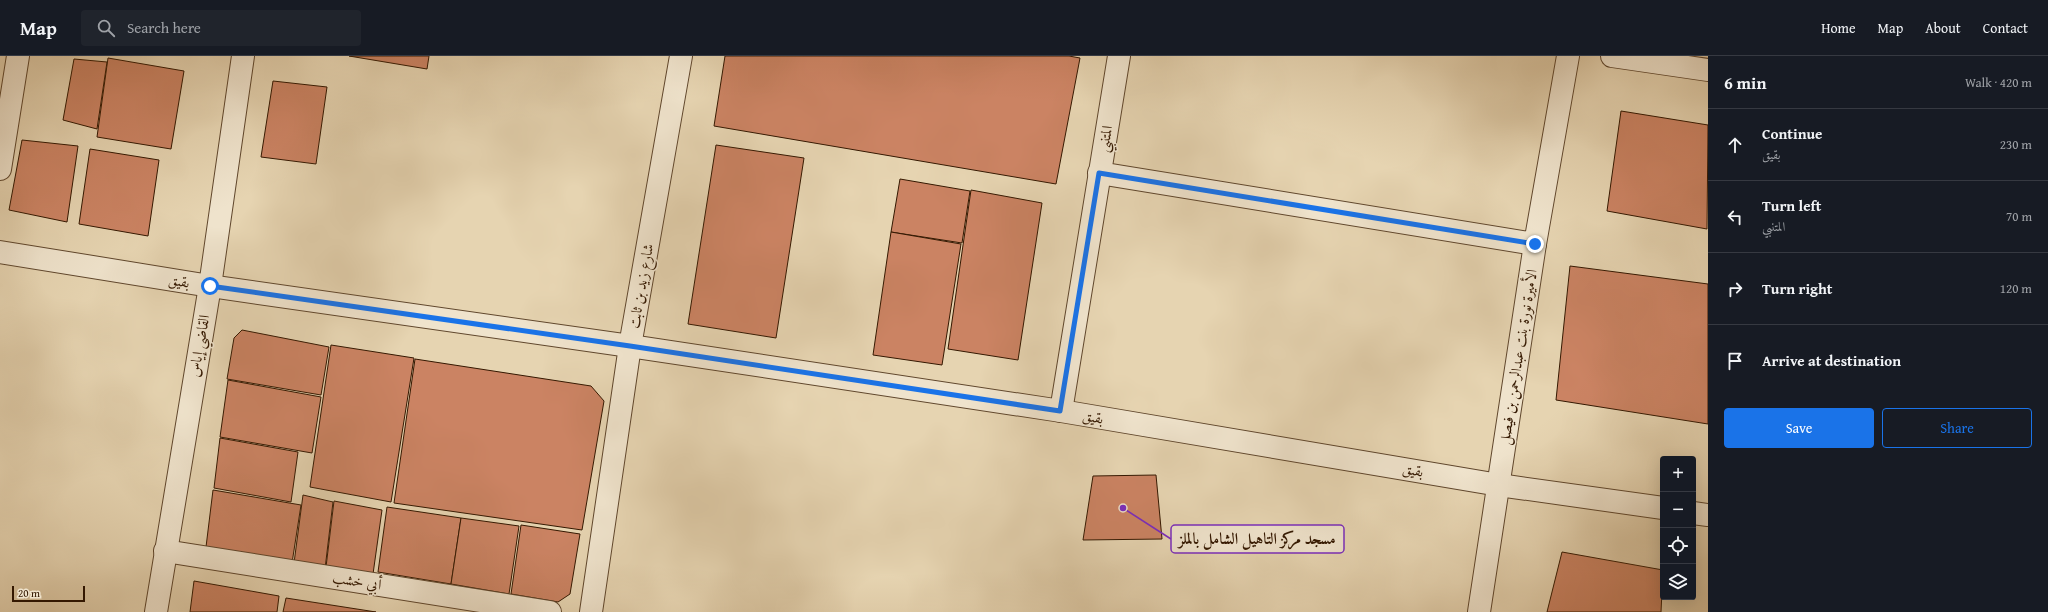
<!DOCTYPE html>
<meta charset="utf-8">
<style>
body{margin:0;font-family:"Gentium Book Plus",Amiri,serif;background:#20242c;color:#f1f3f6}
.controls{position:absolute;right:12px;bottom:12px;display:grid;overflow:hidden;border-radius:4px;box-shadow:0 4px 16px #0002}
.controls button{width:36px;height:36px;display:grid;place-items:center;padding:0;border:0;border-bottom:1px solid #363941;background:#171b24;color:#f1f3f6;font:20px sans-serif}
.scale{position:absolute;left:12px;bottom:10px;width:73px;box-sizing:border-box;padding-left:4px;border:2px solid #341801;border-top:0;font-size:11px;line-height:14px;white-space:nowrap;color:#341801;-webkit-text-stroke:3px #efe3cc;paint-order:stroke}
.stop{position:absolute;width:12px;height:12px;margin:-9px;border:3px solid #1a73e8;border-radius:50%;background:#fff}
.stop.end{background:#1a73e8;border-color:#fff;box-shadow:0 1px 4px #0008}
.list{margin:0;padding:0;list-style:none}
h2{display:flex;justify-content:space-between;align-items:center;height:52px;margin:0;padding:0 16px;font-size:17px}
h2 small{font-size:13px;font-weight:400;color:#9ea1a6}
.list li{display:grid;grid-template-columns:26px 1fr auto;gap:12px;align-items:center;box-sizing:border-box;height:72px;padding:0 16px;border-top:1px solid #363941}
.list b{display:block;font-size:15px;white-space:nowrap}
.list p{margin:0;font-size:13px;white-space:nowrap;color:#9ea1a6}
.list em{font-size:13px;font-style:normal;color:#9ea1a6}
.actions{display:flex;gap:8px;padding:12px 16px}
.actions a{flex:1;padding:9px 0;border:1px solid #1a73e8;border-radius:4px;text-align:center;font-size:14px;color:#1a73e8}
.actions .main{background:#1a73e8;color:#fff}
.icon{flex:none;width:22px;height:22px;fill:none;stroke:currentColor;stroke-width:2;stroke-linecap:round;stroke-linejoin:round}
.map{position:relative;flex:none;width:1708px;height:556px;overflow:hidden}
header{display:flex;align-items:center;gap:24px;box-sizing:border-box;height:56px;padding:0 20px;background:#171b24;border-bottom:1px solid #363941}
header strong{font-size:19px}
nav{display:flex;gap:22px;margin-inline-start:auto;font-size:14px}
.search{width:280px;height:36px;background:#20242c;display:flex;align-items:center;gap:10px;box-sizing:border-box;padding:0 14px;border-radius:4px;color:#9ea1a6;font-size:15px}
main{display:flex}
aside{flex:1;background:#171b24}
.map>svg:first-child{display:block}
.building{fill:#cb8363;stroke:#341801}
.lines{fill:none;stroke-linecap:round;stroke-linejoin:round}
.minor-casing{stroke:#60472d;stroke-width:24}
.minor{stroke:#efe3cc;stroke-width:22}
.route{stroke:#1a73e8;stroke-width:5}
.labels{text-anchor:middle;stroke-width:3;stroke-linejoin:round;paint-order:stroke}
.street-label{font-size:15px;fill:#341801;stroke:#efe3cc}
.leader{fill:none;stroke:#7b2cbf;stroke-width:1.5}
.callout-dot{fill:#7b2cbf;stroke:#efe3cc;stroke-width:1.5}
.callout{fill:#efe3cc;stroke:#7b2cbf;stroke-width:1.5}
.callout-label{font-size:16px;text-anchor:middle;font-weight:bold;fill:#341801}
</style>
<header>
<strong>Map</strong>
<div class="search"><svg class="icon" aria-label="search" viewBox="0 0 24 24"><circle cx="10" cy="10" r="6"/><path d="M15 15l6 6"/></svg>Search here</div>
<nav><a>Home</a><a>Map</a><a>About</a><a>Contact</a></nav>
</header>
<main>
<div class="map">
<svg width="1708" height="556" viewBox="0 0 1708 556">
<rect width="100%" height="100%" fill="#e6d4b1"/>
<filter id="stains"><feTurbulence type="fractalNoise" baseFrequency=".005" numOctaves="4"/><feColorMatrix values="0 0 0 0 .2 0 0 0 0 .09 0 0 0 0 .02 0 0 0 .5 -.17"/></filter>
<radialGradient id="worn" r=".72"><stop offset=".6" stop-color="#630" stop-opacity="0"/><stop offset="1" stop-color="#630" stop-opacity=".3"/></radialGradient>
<g class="building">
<polygon points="349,0 429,0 427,13"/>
<polygon points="725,0 1069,0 1080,2 1056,128 714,70"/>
<polygon points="108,2 184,15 171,93 97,81"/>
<polygon points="74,3 107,6 97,73 63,64"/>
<polygon points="273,25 327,31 316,108 261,101"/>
<polygon points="1621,55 1708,69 1707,173 1607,155"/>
<polygon points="22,84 78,90 67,166 9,154"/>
<polygon points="716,89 804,102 776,282 688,268"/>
<polygon points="90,93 159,104 148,180 79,168"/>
<polygon points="900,123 970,135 962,187 891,176"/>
<polygon points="971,134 1042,147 1018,304 948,293"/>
<polygon points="891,176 961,188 942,309 873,299"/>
<polygon points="1570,210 1708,228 1708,368 1556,344"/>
<polygon points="242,274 329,291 321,339 227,323 234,282"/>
<polygon points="331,289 414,302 391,446 310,431"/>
<polygon points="415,303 591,330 604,345 582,474 394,447"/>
<polygon points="228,324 321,341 312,397 220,381"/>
<polygon points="220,382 298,396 291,446 214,432"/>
<polygon points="1156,419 1162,483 1083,484 1093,420"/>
<polygon points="213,434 301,449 292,507 206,491"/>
<polygon points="303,439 333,446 325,513 294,507"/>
<polygon points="334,445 382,454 373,518 326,511"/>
<polygon points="387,451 461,462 451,528 378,516"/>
<polygon points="461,462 519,470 509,538 451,528"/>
<polygon points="521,469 580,478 570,538 558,546 511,538"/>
<polygon points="1562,496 1663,514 1661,556 1547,556"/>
<polygon points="194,525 279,540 277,556 190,556"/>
<polygon points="286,542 376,556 283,556"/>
</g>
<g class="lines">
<g class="minor-casing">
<g id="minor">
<polyline points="1612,0 1708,14"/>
<polyline points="0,113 18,0"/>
<polyline points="1099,117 1535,188"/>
<polyline points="0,196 210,230 630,290 1061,355 1499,429 1663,452"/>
<polyline points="1061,355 1119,0"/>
<polyline points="1693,457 1708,459"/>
<polyline points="165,495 550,556"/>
<polyline points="156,556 210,230 243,0"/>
<polyline points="591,556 630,290 681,0"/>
<polyline points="1479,556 1535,188 1568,0"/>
</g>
</g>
<use href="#minor" class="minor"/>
</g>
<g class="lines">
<polyline class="route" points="210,230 630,290 1060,355 1099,117 1535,188"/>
</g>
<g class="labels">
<g class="street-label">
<text transform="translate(1105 83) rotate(-80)" y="5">المتنبي</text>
<text transform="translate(179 225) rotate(9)" y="5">بقيق</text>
<text transform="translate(641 230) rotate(-80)" y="5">شارع زيد بن ثابت</text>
<text transform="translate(199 290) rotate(-80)" y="5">القاضي إياس</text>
<text transform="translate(1518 301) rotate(-81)" y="5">الأميرة نورة بنت عبدالرحمن بن فيصل</text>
<text transform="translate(1093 361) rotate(10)" y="5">بقيق</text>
<text transform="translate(1413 414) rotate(10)" y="5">بقيق</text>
<text transform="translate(357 525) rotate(9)" y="5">أبي خشب</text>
</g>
</g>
<path class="leader" d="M1123 452L1171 483"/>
<circle class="callout-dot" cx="1123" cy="452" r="4"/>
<rect class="callout" x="1171" y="469" width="173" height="28" rx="4"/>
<g class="callout-label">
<text x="1257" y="488">مسجد مركز التاهيل الشامل بالملز</text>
</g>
<rect width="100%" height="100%" filter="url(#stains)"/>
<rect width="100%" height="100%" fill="url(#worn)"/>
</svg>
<div class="controls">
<button>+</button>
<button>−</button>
<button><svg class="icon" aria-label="locate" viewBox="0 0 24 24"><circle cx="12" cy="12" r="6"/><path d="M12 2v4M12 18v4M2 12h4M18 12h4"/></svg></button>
<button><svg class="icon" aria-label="layers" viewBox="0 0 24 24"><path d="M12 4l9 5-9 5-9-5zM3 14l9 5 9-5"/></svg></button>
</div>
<div class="scale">20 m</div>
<div class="stop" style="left:210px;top:230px"></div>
<div class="stop end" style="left:1535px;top:188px"></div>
</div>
<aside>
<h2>6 min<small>Walk · 420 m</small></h2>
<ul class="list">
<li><svg class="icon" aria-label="ahead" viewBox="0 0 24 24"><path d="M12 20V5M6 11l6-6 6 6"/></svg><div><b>Continue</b><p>بقيق</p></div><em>230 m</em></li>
<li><svg class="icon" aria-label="left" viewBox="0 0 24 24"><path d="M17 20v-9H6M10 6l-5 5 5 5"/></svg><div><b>Turn left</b><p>المتنبي</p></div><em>70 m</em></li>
<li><svg class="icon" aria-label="right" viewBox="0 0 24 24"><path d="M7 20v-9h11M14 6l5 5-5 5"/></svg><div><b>Turn right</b></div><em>120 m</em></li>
<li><svg class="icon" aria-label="arrive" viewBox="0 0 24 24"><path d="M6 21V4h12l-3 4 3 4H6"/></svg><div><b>Arrive at destination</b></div></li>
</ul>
<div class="actions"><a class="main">Save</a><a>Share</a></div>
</aside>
</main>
